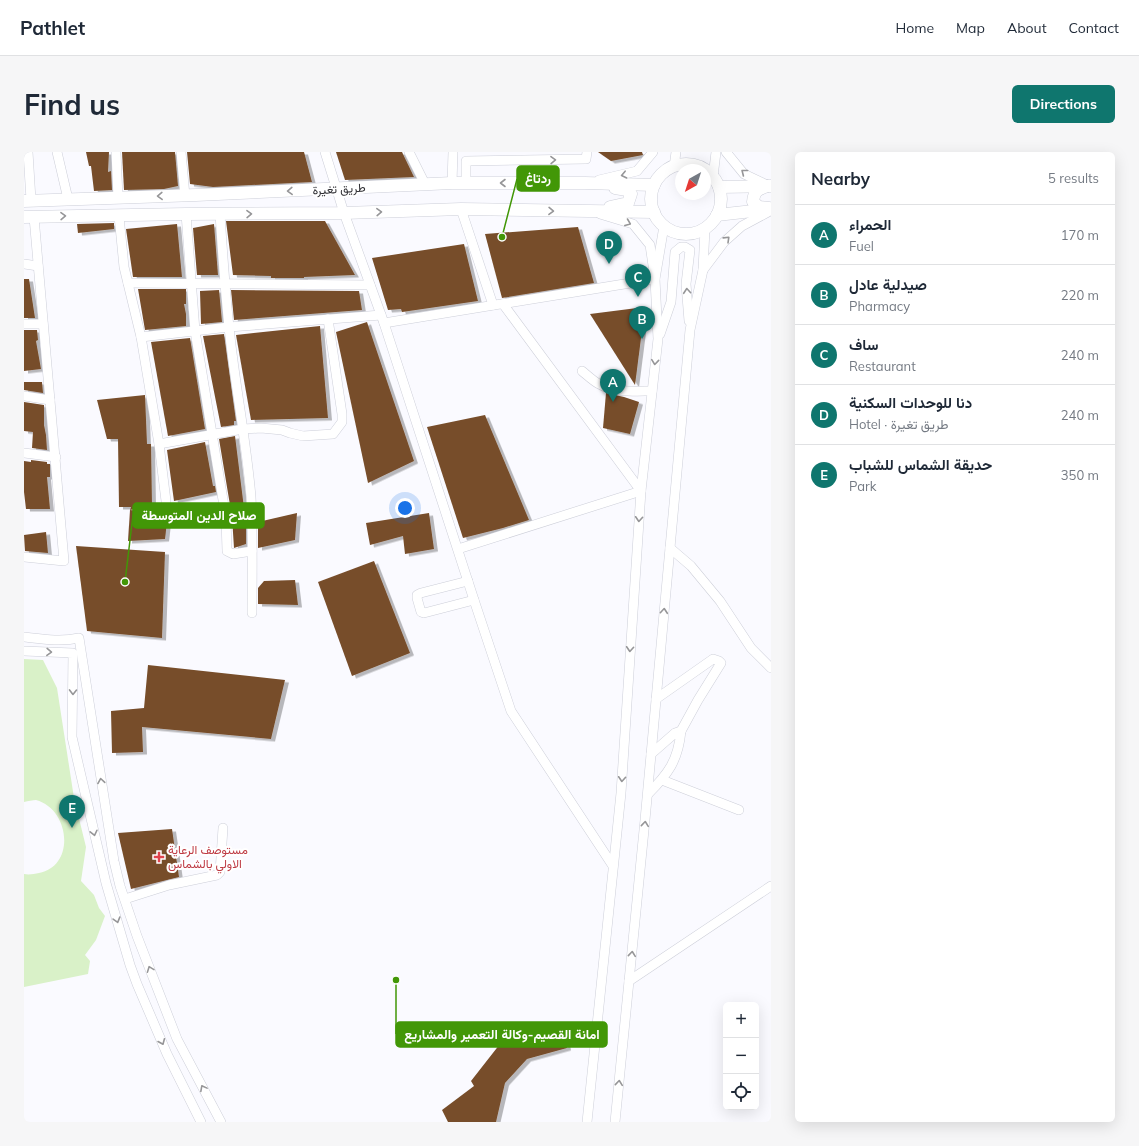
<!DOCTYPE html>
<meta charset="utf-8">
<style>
body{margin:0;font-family:Mulish,Vazirmatn,sans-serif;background:#f6f6f7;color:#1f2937}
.controls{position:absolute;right:12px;bottom:12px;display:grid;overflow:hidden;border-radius:6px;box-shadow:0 4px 16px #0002}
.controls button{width:36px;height:36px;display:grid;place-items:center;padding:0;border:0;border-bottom:1px solid #e0e1e3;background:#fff;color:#1f2937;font:20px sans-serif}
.compass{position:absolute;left:651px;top:12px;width:36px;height:36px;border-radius:50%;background:#fff;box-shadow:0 4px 16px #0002;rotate:219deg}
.you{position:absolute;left:381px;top:356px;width:14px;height:14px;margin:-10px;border:3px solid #fff;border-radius:50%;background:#1a73e8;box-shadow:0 0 0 6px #1a73e833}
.badge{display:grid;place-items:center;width:26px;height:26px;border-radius:50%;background:#0f766e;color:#fff;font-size:13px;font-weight:700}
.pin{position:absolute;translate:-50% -33px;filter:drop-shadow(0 1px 2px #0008)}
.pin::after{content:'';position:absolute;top:21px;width:14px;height:12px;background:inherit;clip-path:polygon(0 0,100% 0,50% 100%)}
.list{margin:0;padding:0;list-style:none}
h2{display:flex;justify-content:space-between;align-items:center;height:52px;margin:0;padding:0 16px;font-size:17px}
h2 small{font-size:13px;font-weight:400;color:#747a83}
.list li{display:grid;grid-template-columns:26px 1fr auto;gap:12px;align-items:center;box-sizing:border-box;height:60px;padding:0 16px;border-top:1px solid #e0e1e3}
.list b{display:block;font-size:15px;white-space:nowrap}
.list p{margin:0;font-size:13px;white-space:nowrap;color:#747a83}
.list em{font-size:13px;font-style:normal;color:#747a83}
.icon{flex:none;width:22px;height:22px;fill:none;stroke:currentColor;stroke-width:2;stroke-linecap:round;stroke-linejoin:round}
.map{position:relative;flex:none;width:747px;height:970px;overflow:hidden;border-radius:6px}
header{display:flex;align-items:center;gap:24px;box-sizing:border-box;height:56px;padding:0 20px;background:#fff;border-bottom:1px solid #e0e1e3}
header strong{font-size:19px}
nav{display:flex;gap:22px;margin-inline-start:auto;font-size:14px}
.intro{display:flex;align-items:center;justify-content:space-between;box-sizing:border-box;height:96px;padding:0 24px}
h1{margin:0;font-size:28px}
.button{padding:10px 18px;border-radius:6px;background:#0f766e;color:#fff;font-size:14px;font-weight:700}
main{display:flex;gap:24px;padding:0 24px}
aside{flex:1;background:#fff;border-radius:6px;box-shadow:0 4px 16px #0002}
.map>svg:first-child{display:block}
.green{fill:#d9f1c8}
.building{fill:#774d2a;filter:url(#shadow)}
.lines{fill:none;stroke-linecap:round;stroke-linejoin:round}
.minor-casing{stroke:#cdcfd9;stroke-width:10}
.major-casing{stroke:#cdcfd9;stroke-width:13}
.minor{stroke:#fff;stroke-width:9}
.major{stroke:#fff;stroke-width:12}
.oneway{stroke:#969698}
.health-dot{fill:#e0444e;stroke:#fff;stroke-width:1.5}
.labels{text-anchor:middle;stroke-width:4;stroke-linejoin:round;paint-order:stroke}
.street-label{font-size:12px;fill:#2e2e32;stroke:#fff}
.health-label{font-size:12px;fill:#be3a42;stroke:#fff;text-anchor:start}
.leader{fill:none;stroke:#429707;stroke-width:1.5}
.callout-dot{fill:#429707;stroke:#fff;stroke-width:1.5}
.callout{fill:#429707;stroke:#429707;stroke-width:1.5}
.callout-label{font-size:13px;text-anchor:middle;font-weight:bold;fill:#fff}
</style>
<header>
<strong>Pathlet</strong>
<nav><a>Home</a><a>Map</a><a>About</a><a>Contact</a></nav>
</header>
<div class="intro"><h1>Find us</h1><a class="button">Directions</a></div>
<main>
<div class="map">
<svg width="747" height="970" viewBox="0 0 747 970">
<defs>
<filter id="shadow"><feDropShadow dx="4" dy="2.5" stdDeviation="0" flood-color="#0004"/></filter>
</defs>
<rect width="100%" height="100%" fill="#fafaff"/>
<path class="green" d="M0,507L19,508L33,536L50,646L62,695L57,729L70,743L75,756L81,764L72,788L61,803L66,809L64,822L0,835V722C5,723 10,722 15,721C52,714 46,657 12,648C9,648 4,649 0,650Z"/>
<g class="building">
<polygon points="62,0 85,0 84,20 87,19 88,38 70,39 67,14 65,14"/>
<polygon points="98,0 151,0 154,34 140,37 100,38"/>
<polygon points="163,0 280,0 288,30 189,35 166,32"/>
<polygon points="312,0 378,0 390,25 321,28"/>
<polygon points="574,0 618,0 619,3 587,9"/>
<polygon points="202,69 301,69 331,123 280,125 280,126 247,126 247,124 209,123"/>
<polygon points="90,71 90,77 54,81 53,72"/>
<polygon points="153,72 158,125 109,125 102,77"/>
<polygon points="190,72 194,123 173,123 169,76"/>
<polygon points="554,75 570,131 478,146 461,82"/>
<polygon points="440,92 454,149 378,160 377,157 364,158 348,106"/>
<polygon points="0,127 5,127 11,166 0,166"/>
<polygon points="114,137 162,137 162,152 160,152 162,162 162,174 121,178"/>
<polygon points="195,138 198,170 177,172 176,139"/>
<polygon points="207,138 335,139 338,158 210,168"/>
<polygon points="621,155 611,233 566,162"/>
<polygon points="343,170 390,309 344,331 312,180"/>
<polygon points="296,174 304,266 227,268 212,183"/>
<polygon points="0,178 13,178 14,188 12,189 17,217 0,219"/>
<polygon points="200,182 212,269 210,269 210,273 197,275 179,184"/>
<polygon points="166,186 181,277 144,284 127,190"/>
<polygon points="0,230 18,230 19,241 0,238"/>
<polygon points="582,241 600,245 615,250 606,282 579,276"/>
<polygon points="121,243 123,292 127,292 128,353 106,358 107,355 95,355 94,287 83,287 73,248"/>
<polygon points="0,250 20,253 20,273 22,283 23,298 8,296 9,280 0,279"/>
<polygon points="461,263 505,368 479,376 439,386 403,275"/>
<polygon points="211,284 222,372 222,392 210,396 208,365 195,287"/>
<polygon points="181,290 189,334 191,334 192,340 150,349 143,298"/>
<polygon points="7,308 23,310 23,312 26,312 26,325 23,325 26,357 2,357 0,340 0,309 7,310"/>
<polygon points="106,358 144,362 141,387 104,389"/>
<polygon points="273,361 271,388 234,396 234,370"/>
<polygon points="405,361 410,397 381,402 379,384 346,393 342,371"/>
<polygon points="22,380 24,401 1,399 0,383"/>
<polygon points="52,394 141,400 138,486 63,479"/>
<polygon points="350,409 386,501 328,524 294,430"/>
<polygon points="271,428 274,453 234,452 234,436 240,429"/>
<polygon points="124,513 261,528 247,587 118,575 119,600 88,601 87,559 120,556"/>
<polygon points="148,677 155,725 107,737 94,681"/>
<polygon points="539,871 543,896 503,907 481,931 472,970 424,970 418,958 450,934 447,929 483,883"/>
</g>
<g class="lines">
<g class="minor-casing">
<g id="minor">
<polyline points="4,0 7,48"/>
<polyline points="33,0 44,47"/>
<polyline points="92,0 94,46"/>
<polyline points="157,0 161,44"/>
<polyline points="301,0 320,61 360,171 450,448 487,559 589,714"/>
<polyline points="385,0 401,32"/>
<polyline points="702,0 720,22 743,33"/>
<polyline points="650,15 652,0"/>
<polyline points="689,25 692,0"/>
<polyline points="575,28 613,19 629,0"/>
<polyline points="428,31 429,0"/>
<polyline points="442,31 442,9 562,7 563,0"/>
<polyline points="437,57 469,153"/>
<polyline points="162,62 171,179 202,366 203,399 209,402 228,399"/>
<path d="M196,62C199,109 202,155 208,201C214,249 223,297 227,345C229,384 228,422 228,461"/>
<polyline points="95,64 100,115 117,185 135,292 142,349"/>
<polyline points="0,112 14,114"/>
<polyline points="679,118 700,90 718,74 746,59"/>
<polyline points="104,131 346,133"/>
<polyline points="360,171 631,127 626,93 609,72 576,62"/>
<polyline points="0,172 19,172"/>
<polyline points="636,182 647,150 651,100 657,95 661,95 666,98 662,132 665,169"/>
<polyline points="117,185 205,175 357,163"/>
<path d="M558,219C563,223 569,229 575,232C590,241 612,239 628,239"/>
<polyline points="0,244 26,248"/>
<polyline points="135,292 219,277 237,276 258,278 266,281 279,284 309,282 318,270 318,262 304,167"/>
<polyline points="0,301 32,305"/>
<polyline points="646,396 667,414 696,449 727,496 747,516"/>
<polyline points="434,397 617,339 479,152"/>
<polyline points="0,405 40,409 10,65"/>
<polyline points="444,429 397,441 393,443 393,446 397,460 400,461 450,448"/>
<path d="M0,485C18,487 37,490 55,486L90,709L96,734L113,784L153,887L197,970"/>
<polyline points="0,499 49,501 48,585 82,731 106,813 113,832 143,902 177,970"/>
<polyline points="632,547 689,507 695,509 697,511 674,548 657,579"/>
<polyline points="638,628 715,658"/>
<path d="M624,642C644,622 654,609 657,579L651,581L627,602"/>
<polyline points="101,747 145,733 193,723 196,720 199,676"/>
<polyline points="605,829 747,734"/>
<polyline points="563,970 597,641 617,339 634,187 631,127 640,74"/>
<polyline points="591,970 621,668 666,178 679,118 681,77"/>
</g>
</g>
<g class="major-casing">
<g id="major">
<circle cx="662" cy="47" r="35"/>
<path d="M743,34C733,38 730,39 729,50L735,55L745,56"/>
<polyline points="695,35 747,34"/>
<polyline points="0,49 172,43 428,31 561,31 630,33"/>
<polyline points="586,55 604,51 607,42 603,38 591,36"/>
<polyline points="693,63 747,57"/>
<polyline points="0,65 162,62 320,61 437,57 630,60"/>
</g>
</g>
<use href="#minor" class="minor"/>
<use href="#major" class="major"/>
</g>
<defs><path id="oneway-chevron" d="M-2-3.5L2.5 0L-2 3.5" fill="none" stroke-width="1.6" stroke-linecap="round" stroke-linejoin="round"/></defs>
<g class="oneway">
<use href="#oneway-chevron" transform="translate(529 8) rotate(-1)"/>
<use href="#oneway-chevron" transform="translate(720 20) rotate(-142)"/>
<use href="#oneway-chevron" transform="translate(600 23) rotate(167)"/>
<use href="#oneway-chevron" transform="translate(479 31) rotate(-180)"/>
<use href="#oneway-chevron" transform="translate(266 39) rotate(178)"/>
<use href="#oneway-chevron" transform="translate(136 44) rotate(178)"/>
<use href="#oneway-chevron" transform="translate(527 59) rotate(1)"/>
<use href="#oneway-chevron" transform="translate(355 60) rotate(-2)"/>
<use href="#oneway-chevron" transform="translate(225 62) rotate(-1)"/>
<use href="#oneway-chevron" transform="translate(39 64) rotate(-1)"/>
<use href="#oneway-chevron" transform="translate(604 71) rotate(22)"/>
<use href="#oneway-chevron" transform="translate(703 87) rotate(-44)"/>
<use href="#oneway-chevron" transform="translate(663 139) rotate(-95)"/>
<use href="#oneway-chevron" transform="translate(631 210) rotate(96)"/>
<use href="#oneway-chevron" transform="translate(615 367) rotate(94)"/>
<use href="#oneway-chevron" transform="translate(640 459) rotate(-85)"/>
<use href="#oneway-chevron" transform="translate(606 497) rotate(94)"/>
<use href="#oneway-chevron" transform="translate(25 500) rotate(2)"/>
<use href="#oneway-chevron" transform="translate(49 540) rotate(91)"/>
<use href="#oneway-chevron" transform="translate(598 627) rotate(94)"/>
<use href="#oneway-chevron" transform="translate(77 629) rotate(-99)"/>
<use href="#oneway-chevron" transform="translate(621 672) rotate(-84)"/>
<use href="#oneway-chevron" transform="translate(70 681) rotate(77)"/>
<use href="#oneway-chevron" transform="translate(93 768) rotate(74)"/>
<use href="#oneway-chevron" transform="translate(608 802) rotate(-84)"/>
<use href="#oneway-chevron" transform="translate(126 817) rotate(-111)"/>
<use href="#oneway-chevron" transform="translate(138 890) rotate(67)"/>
<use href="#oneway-chevron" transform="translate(595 931) rotate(-84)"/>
<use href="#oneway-chevron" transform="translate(179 936) rotate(-118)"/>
</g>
<path class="health-dot" d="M133 699h4v4h4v4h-4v4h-4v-4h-4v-4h4z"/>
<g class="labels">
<g class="street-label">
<text transform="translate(315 37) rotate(-3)" y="4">طريق تغيرة</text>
</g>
<g class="health-label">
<text x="144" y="702">مستوصف الرعاية<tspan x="144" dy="14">الاولي بالشماس</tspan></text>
</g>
</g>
<path class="leader" d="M478 85L493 27M101 430L109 363M372 828L372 882"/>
<g class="callout-dot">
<circle cx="478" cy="85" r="4"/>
<circle cx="101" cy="430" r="4"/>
<circle cx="372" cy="828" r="4"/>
</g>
<g class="callout">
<rect x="493" y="14" width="42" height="25" rx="4"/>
<rect x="109" y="351" width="131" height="25" rx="4"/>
<rect x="372" y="870" width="211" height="25" rx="4"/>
</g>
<g class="callout-label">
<text x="514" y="31">ردتاغ</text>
<text x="175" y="368">صلاح الدين المتوسطة</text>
<text x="478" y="887">امانة القصيم-وكالة التعمير والمشاريع</text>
</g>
</svg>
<div class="controls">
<button>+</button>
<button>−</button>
<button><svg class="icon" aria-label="locate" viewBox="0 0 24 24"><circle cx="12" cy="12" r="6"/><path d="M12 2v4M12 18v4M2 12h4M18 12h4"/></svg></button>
</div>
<svg class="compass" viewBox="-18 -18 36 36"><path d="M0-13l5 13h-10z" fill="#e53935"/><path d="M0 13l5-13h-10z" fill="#747a83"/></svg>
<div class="you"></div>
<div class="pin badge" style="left:589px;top:250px">A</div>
<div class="pin badge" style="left:618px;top:187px">B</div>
<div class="pin badge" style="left:614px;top:145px">C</div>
<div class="pin badge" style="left:585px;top:112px">D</div>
<div class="pin badge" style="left:48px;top:676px">E</div>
</div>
<aside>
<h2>Nearby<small>5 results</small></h2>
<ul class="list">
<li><span class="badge">A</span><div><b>الحمراء</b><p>Fuel</p></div><em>170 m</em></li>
<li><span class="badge">B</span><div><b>صيدلية عادل</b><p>Pharmacy</p></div><em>220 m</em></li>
<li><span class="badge">C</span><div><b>ساف</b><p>Restaurant</p></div><em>240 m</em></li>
<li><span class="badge">D</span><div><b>دنا للوحدات السكنية</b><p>Hotel · طريق تغيرة</p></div><em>240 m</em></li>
<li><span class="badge">E</span><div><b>حديقة الشماس للشباب</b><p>Park</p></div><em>350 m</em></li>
</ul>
</aside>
</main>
